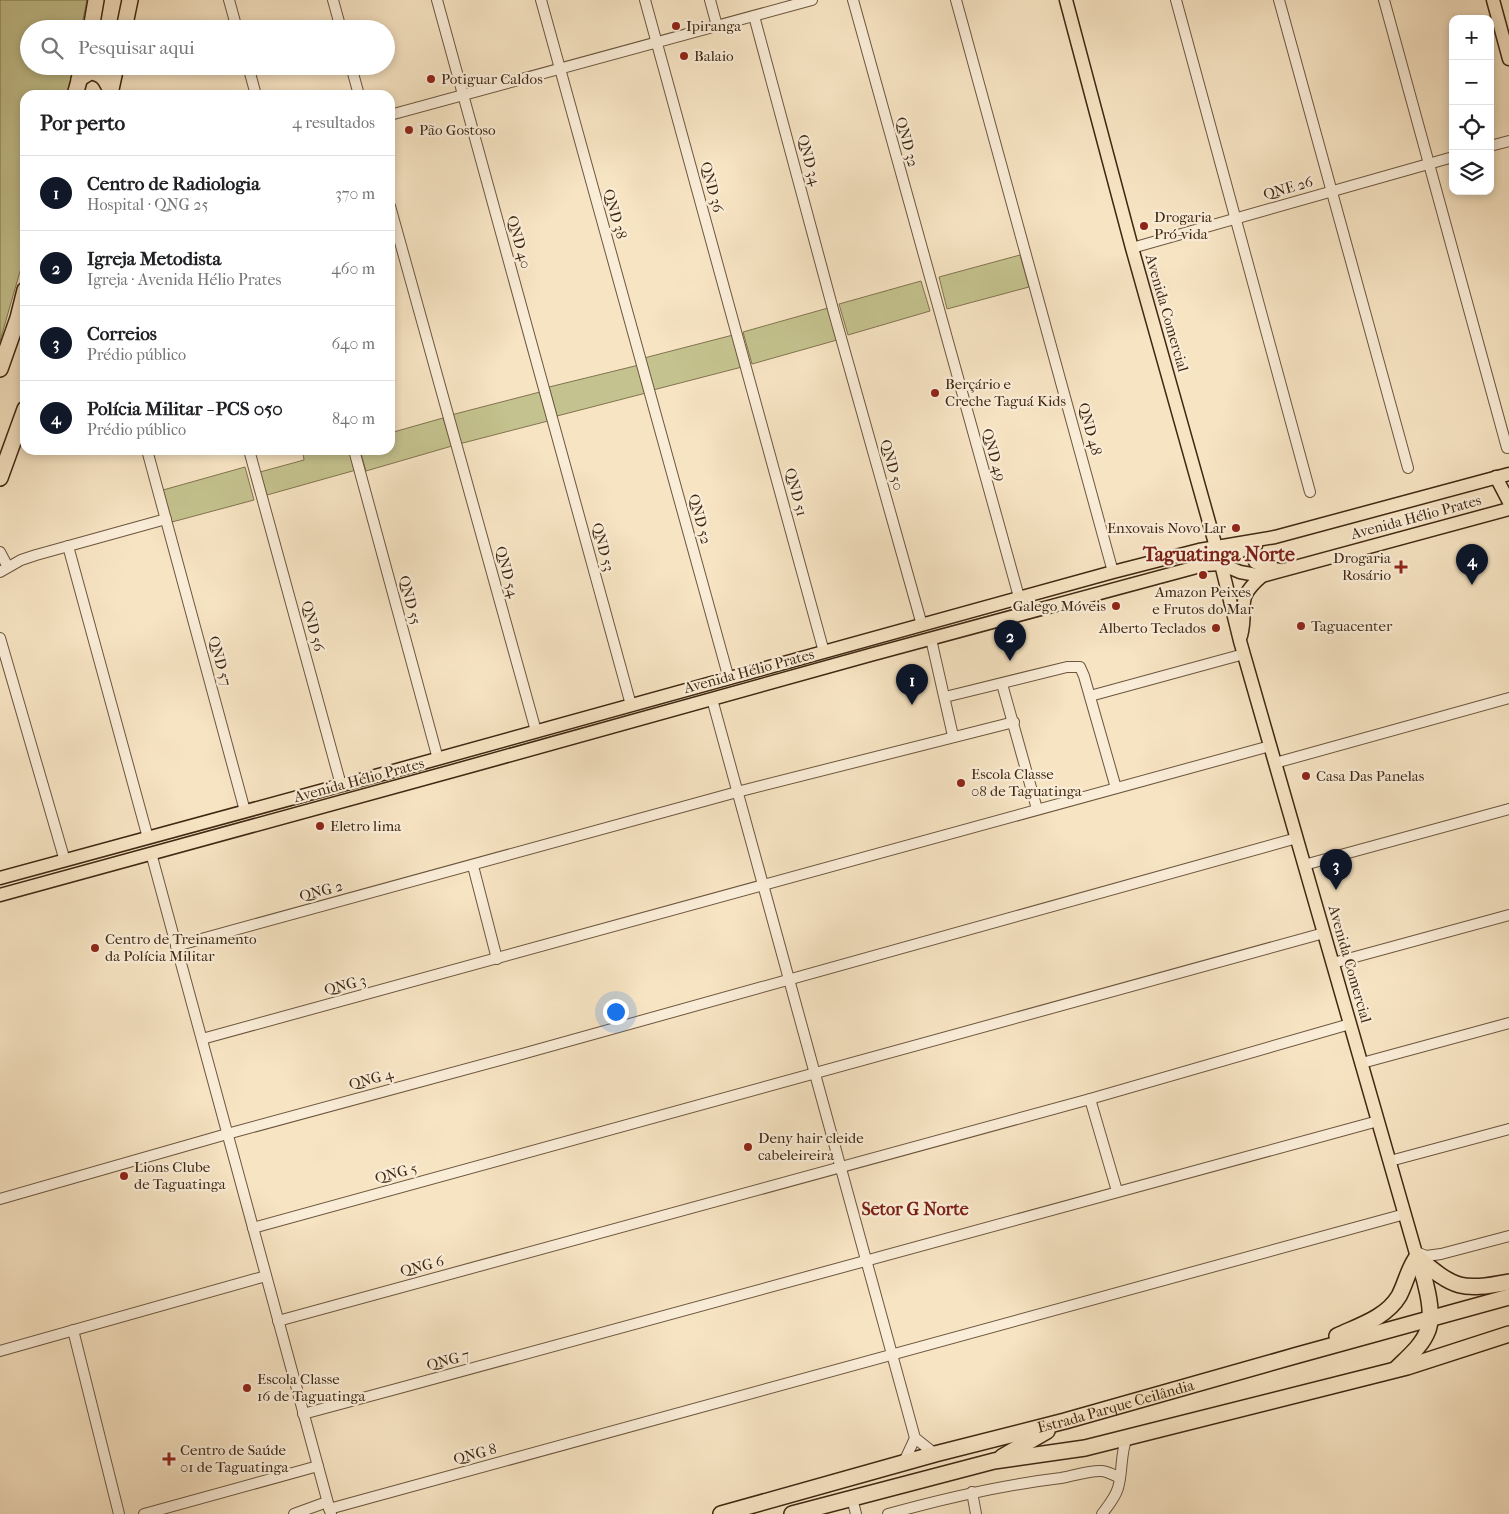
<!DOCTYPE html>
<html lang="pt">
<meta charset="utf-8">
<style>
body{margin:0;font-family:"IM FELL French Canon",serif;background:#f6f6f6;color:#202124}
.controls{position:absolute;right:15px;top:15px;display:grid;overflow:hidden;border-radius:10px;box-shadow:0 2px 8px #0003}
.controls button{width:45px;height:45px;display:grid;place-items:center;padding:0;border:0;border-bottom:1px solid #e0e0e0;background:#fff;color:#202124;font:25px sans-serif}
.you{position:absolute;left:615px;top:1011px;width:18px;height:18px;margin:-12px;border:4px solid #fff;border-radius:50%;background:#1a73e8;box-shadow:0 0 0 8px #1a73e833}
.badge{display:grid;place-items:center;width:32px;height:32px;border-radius:50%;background:#111827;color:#fff;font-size:16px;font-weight:700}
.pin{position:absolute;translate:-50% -41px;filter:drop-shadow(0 1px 2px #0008)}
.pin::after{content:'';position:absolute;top:26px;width:18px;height:15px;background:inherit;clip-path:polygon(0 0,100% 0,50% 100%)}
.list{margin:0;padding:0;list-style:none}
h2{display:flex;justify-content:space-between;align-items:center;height:65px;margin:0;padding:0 20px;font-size:21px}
h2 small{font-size:16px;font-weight:400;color:#757577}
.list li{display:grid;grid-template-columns:32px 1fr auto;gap:15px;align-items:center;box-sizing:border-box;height:75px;padding:0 20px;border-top:1px solid #e0e0e0}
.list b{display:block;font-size:19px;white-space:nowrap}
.list p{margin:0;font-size:16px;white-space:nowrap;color:#757577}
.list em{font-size:16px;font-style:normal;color:#757577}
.icon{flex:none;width:28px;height:28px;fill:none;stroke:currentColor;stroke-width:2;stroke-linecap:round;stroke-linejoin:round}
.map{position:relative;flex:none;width:1509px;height:1514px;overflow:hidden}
.search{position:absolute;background:#fff;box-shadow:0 2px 8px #0003;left:20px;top:20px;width:375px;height:55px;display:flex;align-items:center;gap:12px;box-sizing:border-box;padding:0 18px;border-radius:28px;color:#757577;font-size:19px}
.panel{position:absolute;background:#fff;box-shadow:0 2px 8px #0003;left:20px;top:90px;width:375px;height:365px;border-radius:15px}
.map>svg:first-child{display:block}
.green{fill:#c4c28e;stroke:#827450}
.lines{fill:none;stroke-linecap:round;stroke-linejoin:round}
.minor-casing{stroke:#6d563e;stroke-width:12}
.major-casing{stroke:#3f2712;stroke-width:15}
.highway-casing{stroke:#3f2712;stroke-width:18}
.minor{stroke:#faedd8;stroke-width:10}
.major{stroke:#f7e4c3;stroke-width:12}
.highway{stroke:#f7e4c3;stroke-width:15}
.poi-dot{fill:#8f2418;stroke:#faedd8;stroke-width:2}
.labels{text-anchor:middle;stroke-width:4.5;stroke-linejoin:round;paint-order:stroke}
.poi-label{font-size:15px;fill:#3f2712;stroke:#faedd8;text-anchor:start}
.street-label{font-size:15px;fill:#3f2712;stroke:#faedd8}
.quarter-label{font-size:18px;font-weight:bold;fill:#7a1f14;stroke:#faedd8}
.district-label{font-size:20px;font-weight:bold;fill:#7a1f14;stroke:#faedd8}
</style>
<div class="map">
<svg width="1509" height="1514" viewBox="0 0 1509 1514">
<rect width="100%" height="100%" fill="#f7e4c3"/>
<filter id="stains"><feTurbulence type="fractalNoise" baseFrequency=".004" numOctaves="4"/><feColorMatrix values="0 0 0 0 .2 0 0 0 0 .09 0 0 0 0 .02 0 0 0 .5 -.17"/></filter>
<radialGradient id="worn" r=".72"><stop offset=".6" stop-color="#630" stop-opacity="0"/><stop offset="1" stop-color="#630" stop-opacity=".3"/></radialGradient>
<g class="green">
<polygon points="0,0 87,0 81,29 29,29 29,66 74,66 67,95 25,95 25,254 0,341"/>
<polygon points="1020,255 1029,287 947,309 939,277"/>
<polygon points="921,281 930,311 848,335 839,304"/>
<polygon points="828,308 837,340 752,364 743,332"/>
<polygon points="733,335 742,367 653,390 644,358"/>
<polygon points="639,365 646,393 557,416 549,387"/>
<polygon points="540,392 548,421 459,444 451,415"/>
<polygon points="443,418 452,446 366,471 360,450 390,450 390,433"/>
<polygon points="313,450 350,450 356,470 267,495 260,472 304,460 303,453"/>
<polygon points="245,467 254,500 172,522 163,490"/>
</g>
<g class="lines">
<g class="minor-casing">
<g id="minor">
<polyline points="229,0 237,29"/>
<polyline points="333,0 341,29"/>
<polyline points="437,0 631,705"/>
<polyline points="541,0 729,679"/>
<polyline points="645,0 824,652"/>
<polyline points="710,0 717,26"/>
<polyline points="853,0 1019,597"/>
<polyline points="956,0 1113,572"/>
<polyline points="1176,0 1310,492"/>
<polyline points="1279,0 1408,468"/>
<polyline points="1384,0 1507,448"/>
<polyline points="754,16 834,313 922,625"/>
<polyline points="248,66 256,95"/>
<polyline points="351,66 359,95"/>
<polyline points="390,115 812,0"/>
<polyline points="1490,146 1509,141"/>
<polyline points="390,206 536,731"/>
<polyline points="1132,248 1453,157"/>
<polyline points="147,450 245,811"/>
<polyline points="249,450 341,785"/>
<polyline points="354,450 438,759"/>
<polyline points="68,546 148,838"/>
<polyline points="0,552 8,567"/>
<polyline points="0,572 21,560 36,555 166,519"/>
<polyline points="0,638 65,861"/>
<polyline points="931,639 953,736"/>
<polyline points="1002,684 1037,809"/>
<polyline points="1090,696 1244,654"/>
<polyline points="945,697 1067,667 1080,667 1084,676 1116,788"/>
<polyline points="712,699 915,1438 935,1454"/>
<polyline points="1275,763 1509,698"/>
<polyline points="151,853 331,1514"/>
<polyline points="1304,865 1509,809"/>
<polyline points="473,866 497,959"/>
<polyline points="176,946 737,792 1014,722"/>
<polyline points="1333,963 1509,915"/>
<polyline points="202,1039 1270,746"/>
<polyline points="1362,1063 1509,1023"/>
<polyline points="1090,1099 1117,1191"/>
<polyline points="1390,1161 1509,1129"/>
<polyline points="0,1199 227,1134 522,1054 1297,838"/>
<polyline points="253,1228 1324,933"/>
<polyline points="1416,1252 1426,1256 1441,1254 1509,1236"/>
<polyline points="278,1321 1090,1099 1350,1024"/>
<polyline points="73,1330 119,1514"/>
<polyline points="0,1351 266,1276"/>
<path d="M303,1414C662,1318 1020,1218 1378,1121"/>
<polyline points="903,1464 915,1438"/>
<polyline points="972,1492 976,1514"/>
<polyline points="852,1498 856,1514"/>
<polyline points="329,1509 1405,1214"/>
<polyline points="144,1514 318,1466"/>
<polyline points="294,1514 327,1502"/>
<path d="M888,1514C946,1498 1001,1485 1061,1478C1074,1476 1089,1470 1102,1471C1109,1472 1114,1475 1120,1478"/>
<path d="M1102,1514C1108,1506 1115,1498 1118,1488C1123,1471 1120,1454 1127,1437"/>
</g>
</g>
<g class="major-casing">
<g id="major">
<polyline points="1066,0 1132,248 1216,547"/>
<polyline points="1493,0 1509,59"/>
<polyline points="1496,477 1509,502"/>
<polyline points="1256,545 1253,553 1255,562 1266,567 1280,570"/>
<polyline points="1221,564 1240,641 1417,1257"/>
<polyline points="1221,564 1234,554 1252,546"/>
<path d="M1241,636C1249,605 1233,601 1262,576"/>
<polyline points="0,878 397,770 1113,572 1199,550 1275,537 1509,474"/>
<polyline points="0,895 460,769 870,655 1204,565 1221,564 1240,572 1262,576 1509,509"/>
</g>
</g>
<g class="highway-casing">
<g id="highway">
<polyline points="91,29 96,0"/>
<polyline points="124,29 130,0"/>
<path d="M79,79L90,72C103,73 106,80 111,91"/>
<polyline points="110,94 116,66"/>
<polyline points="75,95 82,70"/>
<polyline points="0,369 18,318 25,290"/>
<polyline points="0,478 25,409"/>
<path d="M1417,1257C1455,1289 1461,1291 1509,1282"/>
<path d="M1337,1336C1358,1326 1386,1318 1399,1296C1406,1283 1408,1269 1417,1257"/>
<path d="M1396,1369C1408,1357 1422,1346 1428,1330C1435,1312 1424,1275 1417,1257"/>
<polyline points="1002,1457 1047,1431"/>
<path id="s1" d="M721,1514L935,1454L1065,1421L1298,1355L1509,1297"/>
<polyline points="792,1514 994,1461 1085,1448 1407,1367 1509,1334"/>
</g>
</g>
<use href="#minor" class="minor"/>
<use href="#major" class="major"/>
<use href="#highway" class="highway"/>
</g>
<g class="poi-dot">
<circle cx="676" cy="26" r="5"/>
<circle cx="684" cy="56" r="5"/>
<circle cx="431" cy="79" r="5"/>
<circle cx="409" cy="130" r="5"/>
<circle cx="1144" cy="226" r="5"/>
<circle cx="935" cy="393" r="5"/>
<circle cx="1236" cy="528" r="5"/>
<path d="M1398.5 559.5h5v5h5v5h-5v5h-5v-5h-5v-5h5z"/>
<circle cx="1203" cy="575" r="5"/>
<circle cx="1116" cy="606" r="5"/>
<circle cx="1301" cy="626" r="5"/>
<circle cx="1216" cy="628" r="5"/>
<circle cx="1306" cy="776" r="5"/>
<circle cx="961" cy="783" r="5"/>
<circle cx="320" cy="826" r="5"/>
<circle cx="95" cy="948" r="5"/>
<circle cx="748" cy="1147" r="5"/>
<circle cx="124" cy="1176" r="5"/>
<circle cx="247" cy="1388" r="5"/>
<path d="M166.5 1451.5h5v5h5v5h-5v5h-5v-5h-5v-5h5z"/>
</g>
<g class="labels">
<g class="poi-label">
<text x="686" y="31">Ipiranga</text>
<text x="694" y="61">Balaio</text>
<text x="441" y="84">Potiguar Caldos</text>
<text x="419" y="135">Pão Gostoso</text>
<text x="1154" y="222">Drogaria<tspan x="1154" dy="17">Pró-vida</tspan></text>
<text x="945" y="389">Berçário e<tspan x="945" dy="17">Creche Taguá Kids</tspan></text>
<text x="1226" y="533" text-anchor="end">Enxovais Novo Lar</text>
<text x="1391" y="563" text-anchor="end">Drogaria<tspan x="1391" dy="17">Rosário</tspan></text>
<text x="1203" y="597" text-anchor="middle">Amazon Peixes<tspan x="1203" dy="17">e Frutos do Mar</tspan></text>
<text x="1106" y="611" text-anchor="end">Galego Móveis</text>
<text x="1311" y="631">Taguacenter</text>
<text x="1206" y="633" text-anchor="end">Alberto Teclados</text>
<text x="971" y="779">Escola Classe<tspan x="971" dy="17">08 de Taguatinga</tspan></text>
<text x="1316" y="781">Casa Das Panelas</text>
<text x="330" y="831">Eletro lima</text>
<text x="105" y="944">Centro de Treinamento<tspan x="105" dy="17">da Polícia Militar</tspan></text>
<text x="758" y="1143">Deny hair cleide<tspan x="758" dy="17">cabeleireira</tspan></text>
<text x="134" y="1172">Lions Clube<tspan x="134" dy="17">de Taguatinga</tspan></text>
<text x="257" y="1384">Escola Classe<tspan x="257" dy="17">16 de Taguatinga</tspan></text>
<text x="180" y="1455">Centro de Saúde<tspan x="180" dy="17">01 de Taguatinga</tspan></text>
</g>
<g class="street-label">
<text transform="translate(907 142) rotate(75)" y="5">QND 32</text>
<text transform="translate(809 160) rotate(75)" y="5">QND 34</text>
<text transform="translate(712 187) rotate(75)" y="5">QND 36</text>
<text transform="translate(1288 188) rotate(-16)" y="5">QNE 26</text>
<text transform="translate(615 214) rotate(74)" y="5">QND 38</text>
<text transform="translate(519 242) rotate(74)" y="5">QND 40</text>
<text transform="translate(1167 313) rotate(74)" y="5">Avenida Comercial</text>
<text transform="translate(1090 429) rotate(75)" y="5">QND 48</text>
<text transform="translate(994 455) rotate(74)" y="5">QND 49</text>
<text transform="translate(892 465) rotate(74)" y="5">QND 50</text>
<text transform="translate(796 492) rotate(75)" y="5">QND 51</text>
<text transform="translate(1416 517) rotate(-15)" y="5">Avenida Hélio Prates</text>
<text transform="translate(700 519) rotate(75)" y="5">QND 52</text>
<text transform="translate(603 547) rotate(75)" y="5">QND 53</text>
<text transform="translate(507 572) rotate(75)" y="5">QND 54</text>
<text transform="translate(410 600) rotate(75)" y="5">QND 55</text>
<text transform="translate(313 626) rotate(75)" y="5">QND 56</text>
<text transform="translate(220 661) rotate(75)" y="5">QND 57</text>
<text transform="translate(749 671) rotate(-15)" y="5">Avenida Hélio Prates</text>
<text transform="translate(359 780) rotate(-15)" y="5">Avenida Hélio Prates</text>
<text transform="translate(321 891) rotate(-15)" y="5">QNG 2</text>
<text transform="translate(1350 964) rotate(74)" y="5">Avenida Comercial</text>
<text transform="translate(345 985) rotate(-15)" y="5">QNG 3</text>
<text transform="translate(371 1079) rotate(-15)" y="5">QNG 4</text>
<text transform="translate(396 1173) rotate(-15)" y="5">QNG 5</text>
<text transform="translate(422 1266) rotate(-15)" y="5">QNG 6</text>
<text transform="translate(448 1360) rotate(-15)" y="5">QNG 7</text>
<text dy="5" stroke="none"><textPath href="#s1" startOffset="409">Estrada Parque Ceilândia</textPath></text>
<text transform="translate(475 1454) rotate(-15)" y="5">QNG 8</text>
</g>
<g class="quarter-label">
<text x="915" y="1215">Setor G Norte</text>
</g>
<g class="district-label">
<text x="1219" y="561">Taguatinga Norte</text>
</g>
</g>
<rect width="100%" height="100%" filter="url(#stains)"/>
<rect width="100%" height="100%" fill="url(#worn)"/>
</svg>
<div class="controls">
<button>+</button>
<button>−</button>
<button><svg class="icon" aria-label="locate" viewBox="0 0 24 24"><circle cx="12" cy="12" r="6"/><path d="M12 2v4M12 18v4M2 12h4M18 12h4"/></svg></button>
<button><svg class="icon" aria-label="layers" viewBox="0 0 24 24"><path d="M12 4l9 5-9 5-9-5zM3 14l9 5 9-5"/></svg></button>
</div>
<div class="you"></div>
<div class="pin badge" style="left:912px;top:705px">1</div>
<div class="pin badge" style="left:1010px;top:661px">2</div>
<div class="pin badge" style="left:1336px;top:890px">3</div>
<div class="pin badge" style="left:1472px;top:585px">4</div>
<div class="search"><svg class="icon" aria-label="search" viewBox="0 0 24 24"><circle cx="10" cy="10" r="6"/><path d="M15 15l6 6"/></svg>Pesquisar aqui</div>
<section class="panel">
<h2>Por perto<small>4 resultados</small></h2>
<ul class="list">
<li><span class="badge">1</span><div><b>Centro de Radiologia</b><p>Hospital · QNG 25</p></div><em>370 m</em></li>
<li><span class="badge">2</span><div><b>Igreja Metodista</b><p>Igreja · Avenida Hélio Prates</p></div><em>460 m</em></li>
<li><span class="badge">3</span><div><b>Correios</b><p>Prédio público</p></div><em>640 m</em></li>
<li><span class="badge">4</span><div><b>Polícia Militar - PCS 050</b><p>Prédio público</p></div><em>840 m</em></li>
</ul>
</section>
</div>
